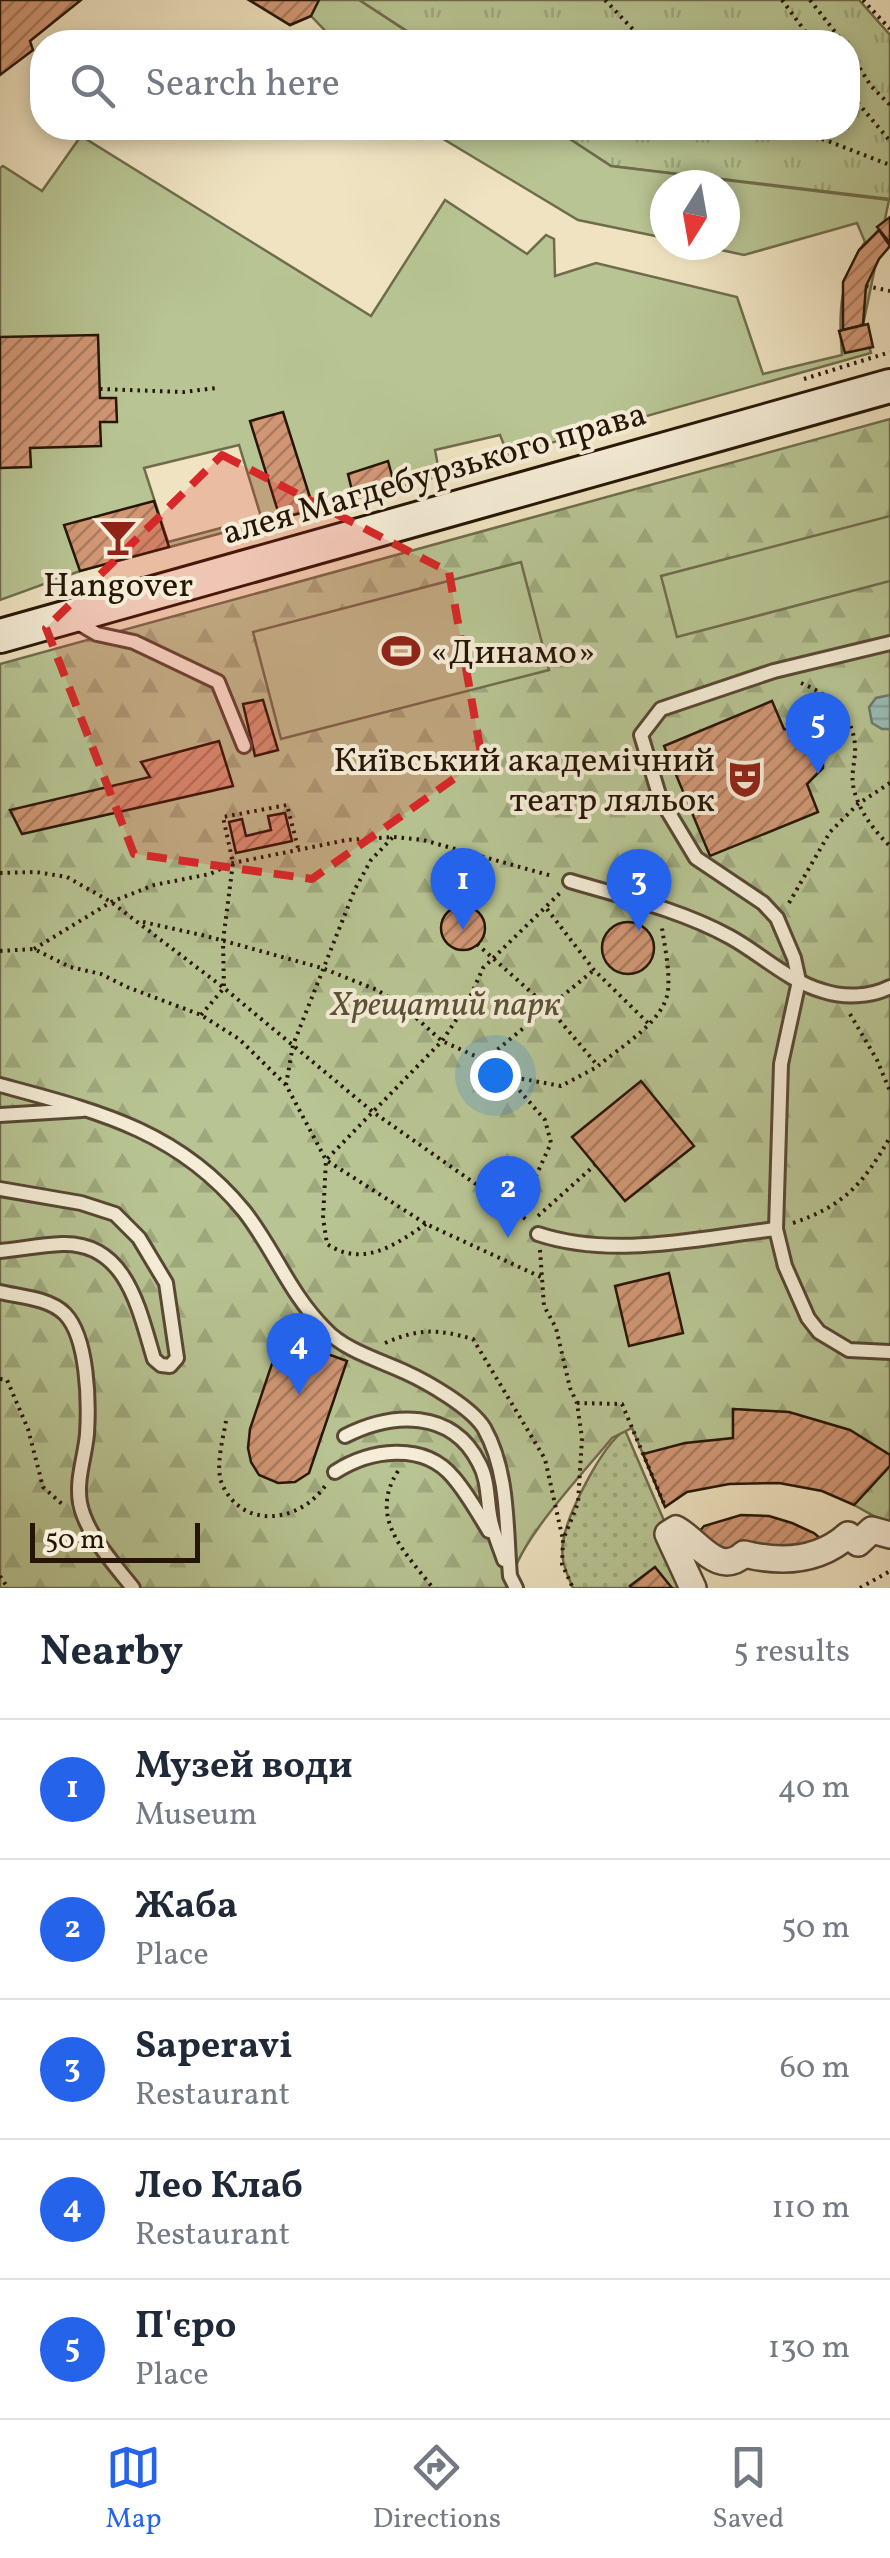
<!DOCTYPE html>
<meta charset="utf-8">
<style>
body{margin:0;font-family:Vollkorn,serif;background:#f6f6f7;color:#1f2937}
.compass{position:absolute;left:650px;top:170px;width:90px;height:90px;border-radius:50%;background:#fff;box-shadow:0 5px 15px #0003;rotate:191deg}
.scale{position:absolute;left:30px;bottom:25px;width:170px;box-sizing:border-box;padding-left:10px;border:5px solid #261505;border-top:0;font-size:28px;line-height:35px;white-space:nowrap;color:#261505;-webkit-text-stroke:8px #f5edd7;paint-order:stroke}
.you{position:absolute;left:495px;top:1075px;width:35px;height:35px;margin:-25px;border:8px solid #fff;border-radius:50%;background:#1a73e8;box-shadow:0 0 0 15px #1a73e833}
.badge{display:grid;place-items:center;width:65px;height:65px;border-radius:50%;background:#2563eb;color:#fff;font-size:32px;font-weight:700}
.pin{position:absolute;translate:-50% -82px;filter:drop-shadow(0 2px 5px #0008)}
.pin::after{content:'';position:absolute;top:52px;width:35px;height:30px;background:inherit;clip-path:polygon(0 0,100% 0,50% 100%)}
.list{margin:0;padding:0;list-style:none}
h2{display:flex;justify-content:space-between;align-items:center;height:130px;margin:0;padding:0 40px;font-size:42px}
h2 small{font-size:32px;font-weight:400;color:#747a83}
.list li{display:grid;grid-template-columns:65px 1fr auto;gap:30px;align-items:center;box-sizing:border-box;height:140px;padding:0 40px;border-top:2px solid #e0e1e3}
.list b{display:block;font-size:38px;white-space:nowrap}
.list p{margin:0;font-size:32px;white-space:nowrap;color:#747a83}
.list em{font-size:32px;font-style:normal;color:#747a83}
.icon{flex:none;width:55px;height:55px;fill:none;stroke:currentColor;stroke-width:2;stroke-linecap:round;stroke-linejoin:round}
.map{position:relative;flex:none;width:890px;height:1588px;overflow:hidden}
.search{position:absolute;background:#fff;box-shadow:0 5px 15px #0003;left:30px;right:30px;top:30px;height:110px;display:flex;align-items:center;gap:25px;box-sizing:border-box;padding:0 35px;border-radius:40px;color:#747a83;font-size:38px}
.sheet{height:830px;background:#fff}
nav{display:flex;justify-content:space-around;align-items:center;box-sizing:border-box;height:140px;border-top:2px solid #e0e1e3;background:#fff;font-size:28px;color:#747a83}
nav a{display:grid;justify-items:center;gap:5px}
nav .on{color:#2563eb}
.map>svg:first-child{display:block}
.grass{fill:url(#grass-dots);stroke:#6f6c4c;stroke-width:2.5}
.forest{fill:url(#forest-firs);stroke:#6f6c4c;stroke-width:2.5}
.park{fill:url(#park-tufts);stroke:#6f6c4c;stroke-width:2.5}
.pitch{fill:#b8c493;stroke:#6f6c4c;stroke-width:2.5}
.water{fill:url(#water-rules);stroke:#6c7a6f;stroke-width:2.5}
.building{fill:url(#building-hatch);stroke:#261505;stroke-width:2.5}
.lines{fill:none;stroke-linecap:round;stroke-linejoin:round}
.lane-casing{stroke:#584834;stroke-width:18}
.street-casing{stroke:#584834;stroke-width:30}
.secondary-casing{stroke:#261505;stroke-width:38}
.path{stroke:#261505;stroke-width:4;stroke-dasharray:2.5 5;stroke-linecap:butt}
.lane{stroke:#f5edd7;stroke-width:12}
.street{stroke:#f5edd7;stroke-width:25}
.secondary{stroke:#f5edd7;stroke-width:32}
.marked{fill:#d62828;fill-opacity:0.2;stroke:#d62828;stroke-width:8;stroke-dasharray:20 12;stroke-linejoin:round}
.labels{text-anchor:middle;stroke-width:8;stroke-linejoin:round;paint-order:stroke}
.street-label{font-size:35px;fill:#261505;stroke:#f5edd7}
.poi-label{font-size:35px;fill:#261505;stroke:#f5edd7}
.park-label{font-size:35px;font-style:italic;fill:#595237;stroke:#f5edd7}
</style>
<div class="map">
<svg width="890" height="1588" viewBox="0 0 890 1588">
<defs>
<pattern id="grass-dots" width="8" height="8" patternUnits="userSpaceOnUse" patternTransform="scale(2.5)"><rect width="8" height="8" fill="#b8c493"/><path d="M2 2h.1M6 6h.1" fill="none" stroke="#9ea87d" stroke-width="1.8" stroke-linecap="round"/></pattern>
<pattern id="forest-firs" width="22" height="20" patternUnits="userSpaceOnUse" patternTransform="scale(2.5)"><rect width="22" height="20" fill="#b8c493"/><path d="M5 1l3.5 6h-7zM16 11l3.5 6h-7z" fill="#9ea87d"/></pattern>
<pattern id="park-tufts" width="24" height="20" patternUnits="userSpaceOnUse" patternTransform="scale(2.5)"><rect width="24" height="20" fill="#b8c493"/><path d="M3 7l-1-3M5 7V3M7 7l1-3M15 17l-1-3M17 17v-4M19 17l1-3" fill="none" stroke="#9ea87d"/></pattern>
<pattern id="water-rules" width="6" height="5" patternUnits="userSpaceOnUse" patternTransform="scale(2.5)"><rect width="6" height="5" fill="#9abeb6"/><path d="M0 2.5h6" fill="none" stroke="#85a29b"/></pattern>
<pattern id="building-hatch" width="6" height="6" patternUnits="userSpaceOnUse" patternTransform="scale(2.5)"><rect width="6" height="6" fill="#d19775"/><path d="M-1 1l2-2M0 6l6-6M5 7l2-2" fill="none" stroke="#a97a5e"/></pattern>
</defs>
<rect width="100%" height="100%" fill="#efe3c1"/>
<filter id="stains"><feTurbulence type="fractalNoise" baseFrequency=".002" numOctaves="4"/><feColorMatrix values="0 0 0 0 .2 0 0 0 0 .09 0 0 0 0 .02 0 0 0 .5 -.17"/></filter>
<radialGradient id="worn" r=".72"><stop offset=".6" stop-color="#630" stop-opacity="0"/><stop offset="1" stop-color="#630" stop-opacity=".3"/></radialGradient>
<path class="grass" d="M625,1430L693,1588H573C566,1572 560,1559 563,1542C567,1514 602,1445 625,1430Z"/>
<g class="forest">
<path d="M890,419V1455C832,1420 800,1412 733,1409V1438L643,1454L632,1428L612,1438C587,1469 508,1551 511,1588H0V664Z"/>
<polygon points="890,1466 890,1525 854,1505"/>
</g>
<polygon class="park" points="359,0 859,0 890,35 890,199 611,166 553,128 848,128 848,42 424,42"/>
<g class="pitch">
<polygon points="249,0 359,0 423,42 336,42 311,16 290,25"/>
<path d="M425,128H553L611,166L889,200L863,325L871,353L508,455L500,435L435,450L440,476L263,523L239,445L144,468L168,542L232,525L233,530L80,571L0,600V168L3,166L42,191L81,136L371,316L445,200L527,254L546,235L554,239L555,276L596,263L737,297L763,374L842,355C838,311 840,279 865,242L857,223L744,255L698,245H725V185H665V238L578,220Z"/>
<polygon points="890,516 890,581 677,637 661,576"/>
<polygon points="521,562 549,670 281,739 253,632"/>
</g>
<polygon class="water" points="890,695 890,729 882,729 872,723 869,707 876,698"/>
<g class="building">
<polygon points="0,0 81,0 30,41 33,50 0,75"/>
<polygon points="249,0 319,0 311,16 290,25"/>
<polygon points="890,217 890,243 877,227"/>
<polygon points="879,230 890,246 879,259 866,286 863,325 843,330 843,282 859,250"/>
<polygon points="868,324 873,347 845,353 839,331"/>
<polygon points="98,335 100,398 116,398 117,422 100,422 101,446 30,448 31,467 0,468 0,337"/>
<polygon points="283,412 314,510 280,518 250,421"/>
<polygon points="388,461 395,487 354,499 348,474"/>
<polygon points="154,501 169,547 80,571 64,525"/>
<polygon points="263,700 278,750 255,756 243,704"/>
<polygon points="772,701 784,729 807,730 823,746 823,768 807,784 818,812 710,856 664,746"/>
<polygon points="219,741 233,786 22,834 10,810 150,777 141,762"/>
<polygon points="285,813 292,841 236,853 229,822 242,819 246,836 271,830 268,816"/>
<circle cx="463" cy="928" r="22"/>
<circle cx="628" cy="948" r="26"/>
<polygon points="641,1081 694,1146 625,1201 572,1137"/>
<polygon points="669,1273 683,1333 629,1346 615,1286"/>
<polygon points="281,1337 347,1361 309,1473 295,1482 278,1483 259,1475 251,1462 248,1448 250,1429"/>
<polygon points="733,1409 789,1412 850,1430 890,1455 890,1466 854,1505 822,1491 779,1483 729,1484 687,1492 665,1507 643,1454 685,1443 733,1438"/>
<polygon points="741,1515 769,1516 792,1523 814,1533 833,1549 704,1552 694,1538 704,1526"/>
<polygon points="655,1567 672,1588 632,1588 630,1586"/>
</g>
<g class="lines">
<g class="lane-casing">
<g id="lane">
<polyline points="73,620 97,634 134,642 218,682 244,746"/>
<polyline points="890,643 774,671 661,709 641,735 660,798 696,858 763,903 777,918 794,958 799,981 781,1064 776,1229 785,1266 808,1318 819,1332 849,1350 890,1352"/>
<path d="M570,881C624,897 681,910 730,937C761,954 788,981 823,991C844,998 870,997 890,987"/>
<path d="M0,1085C96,1111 178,1130 244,1211C274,1249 289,1293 325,1329C344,1350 379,1360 405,1372C427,1382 471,1407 484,1428C509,1472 506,1528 510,1576L516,1588"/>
<polyline points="0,1115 82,1110"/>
<path d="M0,1189L81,1203L115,1214L139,1238L166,1283L177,1358L170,1366L161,1365L154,1359C139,1310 127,1242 62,1244C41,1245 20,1249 0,1251"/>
<path d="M538,1234C614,1259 698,1238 776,1229"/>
<path d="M0,1292C21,1297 49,1298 65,1314C88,1338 89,1402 87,1434C85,1457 76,1479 80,1503C86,1534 114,1564 133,1588"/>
<path d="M345,1436C392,1412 452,1409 479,1463C488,1479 487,1497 490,1515C492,1530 499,1545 504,1560"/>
<path d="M335,1472C369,1450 423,1441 453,1477C467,1493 478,1513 489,1531"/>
</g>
</g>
<g class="street-casing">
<path id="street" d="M693,1588L668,1534L676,1529C697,1540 718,1578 744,1554C781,1563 819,1561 848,1535L858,1543L872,1530L890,1535"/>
</g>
<g class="secondary-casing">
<polyline id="secondary" points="0,636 890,386"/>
</g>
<g class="path">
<polyline points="605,0 645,42"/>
<polyline points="782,0 813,42"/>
<polyline points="810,0 843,42"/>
<polyline points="863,0 890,29"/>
<polyline points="848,49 871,86 890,105"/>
<polyline points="848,91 890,141"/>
<polyline points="794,128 890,165"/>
<polyline points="866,286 890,291"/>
<polyline points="804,379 890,352"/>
<polyline points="100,389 184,392 216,388"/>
<path d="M801,683C829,695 852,712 855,745C856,759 851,771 853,785C857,808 873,830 890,846"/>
<polyline points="0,873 36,872 67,877 111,902 224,988 373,1112 527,1220"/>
<polyline points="789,903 830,832 858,804 890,783"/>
<polyline points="547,909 594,970 648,1023"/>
<polyline points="143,922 206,936 322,968 377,990 404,1007 442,1041 484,1060 507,1076 545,1120 551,1143 519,1213"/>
<path d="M477,944L550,1009L598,1066C620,1047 664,1022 668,991C670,971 665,948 662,928"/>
<polyline points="34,949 111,902 154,885 210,874 233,863 347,840 393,837 423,840 552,876"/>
<polyline points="0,951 34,949 70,967 101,974 127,987 201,1015 239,1039 286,1085 326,1160 426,1224 543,1278"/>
<polyline points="850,1014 877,1060 890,1091"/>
<polyline points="201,1015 224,988 223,941 233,863 223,817 287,805 298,848"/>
<polyline points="486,1059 594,970"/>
<polyline points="507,1076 561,1086 597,1067"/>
<polyline points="286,1085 293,1045 355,889 371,860 393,837"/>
<polyline points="538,1216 595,1165"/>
<path d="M793,1223C844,1206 864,1183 890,1137"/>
<path d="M426,1224C395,1245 363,1268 327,1244L323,1218L326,1160L442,1041L467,1004L483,968L560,893"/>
<polyline points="540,1250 544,1306 556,1328 570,1388 577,1403 582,1438 578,1503 563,1540 562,1564 573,1588"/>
<path d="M385,1343C420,1328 437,1329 473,1339L545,1459L563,1540"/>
<polyline points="0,1379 7,1380 28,1429 43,1487 62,1504"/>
<polyline points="577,1403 622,1404 665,1506"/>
<path d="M226,1421C223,1439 215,1467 222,1484C243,1531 300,1522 325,1486"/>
<path d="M398,1471C368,1518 404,1551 433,1588"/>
<polyline points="0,1576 8,1588"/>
<polyline points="860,1588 890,1571"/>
</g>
<use href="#lane" class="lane"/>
<use href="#street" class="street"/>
<use href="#secondary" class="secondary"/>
</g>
<path class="marked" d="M222,455L449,572L482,759L312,879L134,854L46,628Z"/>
<defs>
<g id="bar-bare" transform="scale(3)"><path d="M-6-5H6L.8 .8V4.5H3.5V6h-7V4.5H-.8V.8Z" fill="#8f2418" stroke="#f5edd7" stroke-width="2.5" paint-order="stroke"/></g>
<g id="stadium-bare" transform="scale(3)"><path d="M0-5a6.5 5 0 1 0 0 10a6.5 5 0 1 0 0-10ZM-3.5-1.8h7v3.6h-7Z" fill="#8f2418" stroke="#f5edd7" stroke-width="2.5" paint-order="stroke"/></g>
<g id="theatre-bare" transform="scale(3)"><path d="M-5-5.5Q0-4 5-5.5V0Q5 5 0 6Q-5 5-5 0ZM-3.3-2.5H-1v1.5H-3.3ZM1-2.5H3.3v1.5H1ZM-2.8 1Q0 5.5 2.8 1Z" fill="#8f2418" stroke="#f5edd7" stroke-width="2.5" paint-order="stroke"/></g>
</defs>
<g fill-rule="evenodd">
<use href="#bar-bare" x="118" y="537"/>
<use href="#stadium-bare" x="401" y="651"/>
<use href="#theatre-bare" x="745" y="779"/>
</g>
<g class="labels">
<g class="street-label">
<text transform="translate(434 472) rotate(-16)" y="12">алея Магдебурзького права</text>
</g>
<g class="poi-label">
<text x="118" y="596">Hangover</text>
<text x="431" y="663" text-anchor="start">«Динамо»</text>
<text x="715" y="771" text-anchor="end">Київський академічний<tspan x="715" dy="40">театр ляльок</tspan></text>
</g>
<g class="park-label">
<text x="445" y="1015">Хрещатий парк</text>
</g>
</g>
<rect width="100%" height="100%" filter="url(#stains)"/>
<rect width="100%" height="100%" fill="url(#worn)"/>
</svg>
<svg class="compass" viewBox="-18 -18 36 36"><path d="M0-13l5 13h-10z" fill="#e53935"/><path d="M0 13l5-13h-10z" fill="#747a83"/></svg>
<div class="scale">50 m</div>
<div class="you"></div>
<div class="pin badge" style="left:463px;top:930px">1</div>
<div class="pin badge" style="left:508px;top:1238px">2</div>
<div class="pin badge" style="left:639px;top:931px">3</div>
<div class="pin badge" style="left:299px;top:1395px">4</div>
<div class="pin badge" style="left:818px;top:774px">5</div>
<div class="search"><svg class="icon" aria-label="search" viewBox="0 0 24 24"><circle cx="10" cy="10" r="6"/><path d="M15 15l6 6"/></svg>Search here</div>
</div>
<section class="sheet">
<h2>Nearby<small>5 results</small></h2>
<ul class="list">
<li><span class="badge">1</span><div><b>Музей води</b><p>Museum</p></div><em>40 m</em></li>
<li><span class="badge">2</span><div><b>Жаба</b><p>Place</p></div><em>50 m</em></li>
<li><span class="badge">3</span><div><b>Saperavi</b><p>Restaurant</p></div><em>60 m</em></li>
<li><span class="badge">4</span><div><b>Лео Клаб</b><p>Restaurant</p></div><em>110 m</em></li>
<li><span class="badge">5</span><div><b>П'єро</b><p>Place</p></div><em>130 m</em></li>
</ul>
</section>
<nav>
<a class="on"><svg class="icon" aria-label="map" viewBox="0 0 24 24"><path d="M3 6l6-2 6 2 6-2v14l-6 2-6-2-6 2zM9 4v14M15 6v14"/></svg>Map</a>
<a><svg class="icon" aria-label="directions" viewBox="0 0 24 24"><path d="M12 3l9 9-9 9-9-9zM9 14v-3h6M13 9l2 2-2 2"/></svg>Directions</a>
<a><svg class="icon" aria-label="saved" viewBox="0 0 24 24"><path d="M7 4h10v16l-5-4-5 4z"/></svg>Saved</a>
</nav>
